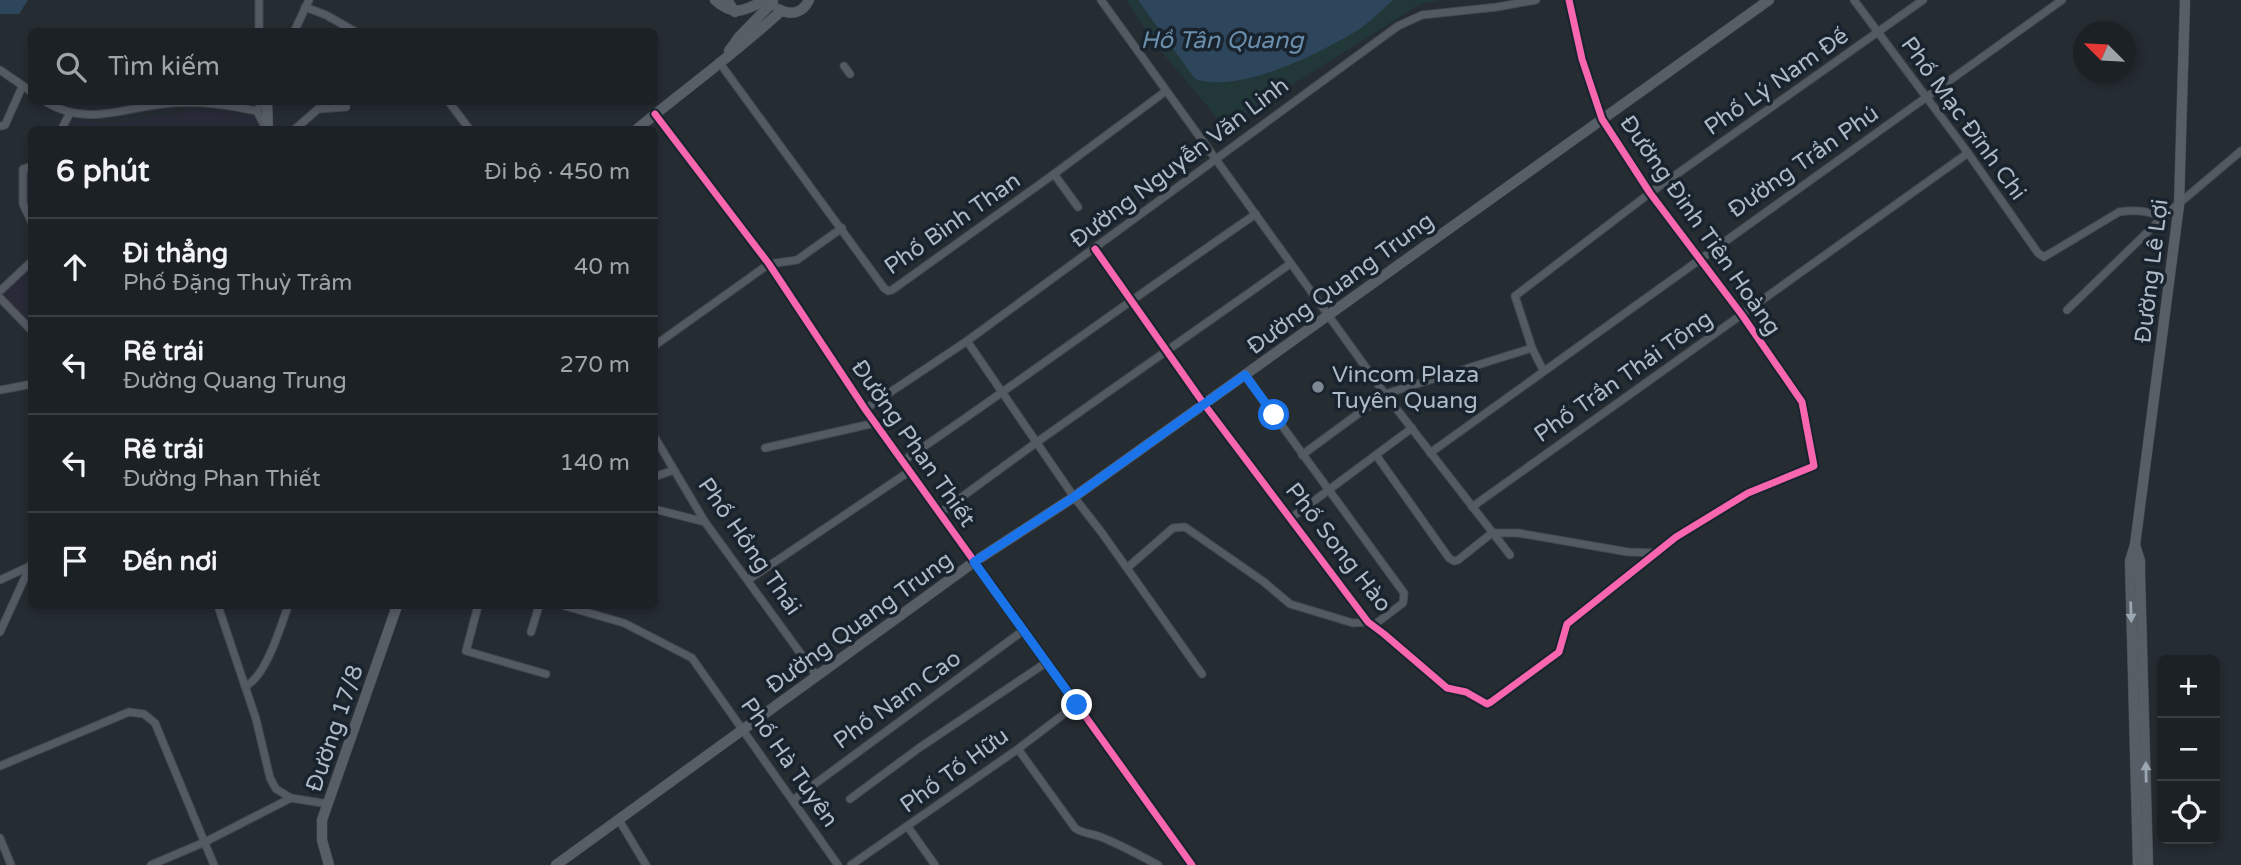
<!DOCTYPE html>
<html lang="vi">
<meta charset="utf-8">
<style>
body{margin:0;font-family:"Varela Round",sans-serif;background:#292e32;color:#f1f3f6}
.controls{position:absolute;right:21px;bottom:21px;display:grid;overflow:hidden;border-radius:10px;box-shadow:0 4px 10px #0003}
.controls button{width:63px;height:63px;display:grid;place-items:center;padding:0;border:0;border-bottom:2px solid #3a3e43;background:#1c2126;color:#f1f3f6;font:35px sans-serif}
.compass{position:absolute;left:2073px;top:21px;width:63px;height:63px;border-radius:50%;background:#1c2126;box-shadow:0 4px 10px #0003;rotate:294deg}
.stop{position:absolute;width:21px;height:21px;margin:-16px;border:5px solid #1a73e8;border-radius:50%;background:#fff}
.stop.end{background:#1a73e8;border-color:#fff;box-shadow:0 2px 7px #0008}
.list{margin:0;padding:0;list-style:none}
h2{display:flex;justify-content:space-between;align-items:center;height:91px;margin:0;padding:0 28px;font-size:30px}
h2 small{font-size:23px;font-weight:400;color:#a0a3a7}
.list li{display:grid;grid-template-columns:46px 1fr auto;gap:21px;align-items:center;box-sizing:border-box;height:98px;padding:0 28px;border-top:2px solid #3a3e43}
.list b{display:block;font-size:26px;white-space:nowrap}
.list p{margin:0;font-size:23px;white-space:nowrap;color:#a0a3a7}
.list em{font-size:23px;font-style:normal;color:#a0a3a7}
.icon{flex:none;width:38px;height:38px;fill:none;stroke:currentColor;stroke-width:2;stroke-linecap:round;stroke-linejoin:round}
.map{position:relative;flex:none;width:2241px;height:865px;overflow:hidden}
.search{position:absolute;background:#1c2126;box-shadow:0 4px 10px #0003;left:28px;top:28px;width:630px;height:77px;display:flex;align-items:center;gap:18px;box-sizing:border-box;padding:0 24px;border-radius:10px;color:#a0a3a7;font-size:26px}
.panel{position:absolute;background:#1c2126;box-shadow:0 4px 10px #0003;left:28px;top:126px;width:630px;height:483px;border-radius:10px}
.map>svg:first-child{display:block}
.medical{fill:#292a38}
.green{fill:#213738}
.water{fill:#2e465b}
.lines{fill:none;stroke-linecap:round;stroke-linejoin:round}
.street-casing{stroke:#42484d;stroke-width:9}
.secondary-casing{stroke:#42484d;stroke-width:11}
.street{stroke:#545a62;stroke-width:7}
.secondary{stroke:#585e66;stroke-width:10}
.cycleway-casing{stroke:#18232d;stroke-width:11}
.cycleway{stroke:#f766af;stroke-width:7}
.oneway{fill:#9ba7b3}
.route{stroke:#1a73e8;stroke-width:9}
.poi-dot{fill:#7d8892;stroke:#18232d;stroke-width:2.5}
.labels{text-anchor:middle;stroke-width:7;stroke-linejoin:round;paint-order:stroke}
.street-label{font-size:23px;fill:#acb9c6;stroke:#18232d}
.poi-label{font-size:23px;fill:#acb9c6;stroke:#18232d;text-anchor:start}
.water-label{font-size:24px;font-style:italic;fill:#6a8eab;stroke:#18232d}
</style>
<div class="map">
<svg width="2241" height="865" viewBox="0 0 2241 865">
<rect width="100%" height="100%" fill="#252c32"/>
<g class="medical">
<polygon points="197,110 264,116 271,130 65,130 70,119 110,124"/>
<polygon points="31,266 31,324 3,294"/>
</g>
<polygon class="green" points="1126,0 1440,0 1419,5 1225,127 1154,43"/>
<g class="water">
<polygon points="0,0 28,0 19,14 0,14"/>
<path d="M1138,0H1393C1383,9 1372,20 1361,28C1321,53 1241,94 1195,79Z"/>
</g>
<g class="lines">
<g class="street-casing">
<g id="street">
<polyline points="1101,0 1385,394 1510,555"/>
<path d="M1854,0L1968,153L2038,253L2044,257L2119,212C2135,209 2147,211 2163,217"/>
<polyline points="305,7 326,15 356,32"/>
<polyline points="259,32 259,0"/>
<polyline points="294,32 309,0"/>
<polyline points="719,62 884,288 888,291 892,290 1054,174 1166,91"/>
<polyline points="844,66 850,74"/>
<polyline points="0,70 32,92"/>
<path d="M46,102C88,128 127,106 172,103C203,101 227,105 257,111L266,129"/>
<polyline points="449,102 470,130"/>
<polyline points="257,111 262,102"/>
<polyline points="655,114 769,264 865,409 1192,865"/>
<polyline points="0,126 5,125 22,87"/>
<polyline points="61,130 70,113"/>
<polyline points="294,130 318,109 346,107"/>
<polyline points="32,166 23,169 23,204 32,223"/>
<polyline points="1054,174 1078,207"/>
<polyline points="1095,249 1204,404 1368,622 1384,634 1447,688 1466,692 1487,704 1491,702 1559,652 1567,624 1676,537 1748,493 1814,466 1802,402 1742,315 1650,193 1602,119 1582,59 1569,0"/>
<polyline points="0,291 32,261"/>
<polyline points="0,298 32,331"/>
<polyline points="2067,310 2163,217 2241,151"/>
<polyline points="967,341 1074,497 1102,533 1202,674"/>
<polyline points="654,346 769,264 797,260 842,228"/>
<polyline points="1543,370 1532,348 1515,296 1650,193 1923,0"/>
<polyline points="1245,375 1404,593 1403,603 1374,625"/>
<polyline points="0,390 32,384"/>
<polyline points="865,409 967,341 1398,26 1422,15 1497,7 1536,0"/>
<polyline points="654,436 705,522 817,676"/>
<polyline points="765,448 875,423"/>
<polyline points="1430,453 2062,0"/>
<polyline points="1302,455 1385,394 1532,348"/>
<polyline points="1376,455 1449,558 1454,561 1458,560 1492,533 1518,533 1628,552 1656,553"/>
<path d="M903,461C1022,380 1137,295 1256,214"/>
<polyline points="654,477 674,470"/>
<polyline points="1472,507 1968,153"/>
<polyline points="654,509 705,522"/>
<polyline points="940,513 1037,442 1290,264"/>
<polyline points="1291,518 1412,428"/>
<polyline points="1127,568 1173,528 1185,527 1264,582 1290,604 1353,623 1368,622"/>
<polyline points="0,580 30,566"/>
<polyline points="748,580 910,471"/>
<path d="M218,606L245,686C265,679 281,626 288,606"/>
<polyline points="478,606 466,651 546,674"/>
<polyline points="565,606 624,623 692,658 838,865"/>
<polyline points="0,632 32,562"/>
<polyline points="531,632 539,606"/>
<polyline points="245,686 256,719 270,778 276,789 291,798 328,804"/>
<path d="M1018,749L1075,828C1083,834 1092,833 1101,837C1121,845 1139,855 1158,865"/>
<polyline points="0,766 129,712 144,714 155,723 214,865"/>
<polyline points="850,799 919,748 1047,662"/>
<polyline points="793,800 1024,630"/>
<polyline points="619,820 646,865"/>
<polyline points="908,827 935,865"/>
<polyline points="0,838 11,865"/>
<polyline points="151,865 205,842 291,798"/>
<polyline points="851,865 1018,749 1077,704"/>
</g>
</g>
<g class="secondary-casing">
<g id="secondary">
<path d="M715,0C735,18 744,10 766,0"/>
<polyline points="727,0 735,12"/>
<path d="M778,9C791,16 803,13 809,0"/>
<polyline points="729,51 739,37 773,2"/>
<polyline points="267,102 268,130"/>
<path d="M636,130C684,90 736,53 781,11"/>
<polyline points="2135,545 2140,561 2140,575 2148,865"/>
<polyline points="329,865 322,840 322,820 397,606"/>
<polyline points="556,865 974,562 1074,497 1769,0"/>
<polyline points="2138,865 2130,561 2135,545 2179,205 2185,0"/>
</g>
</g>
<use href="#street" class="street"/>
<use href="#secondary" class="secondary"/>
<g class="cycleway-casing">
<g id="cycleway">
<polyline points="655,114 769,264 865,409 1192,865"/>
<polyline points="1095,249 1204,404 1368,622 1384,634 1447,688 1466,692 1487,704 1491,702 1559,652 1567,624 1676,537 1748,493 1814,466 1802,402 1742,315 1650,193 1602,119 1582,59 1569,0"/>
</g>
</g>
<use href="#cycleway" class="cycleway"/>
</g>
<defs><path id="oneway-solid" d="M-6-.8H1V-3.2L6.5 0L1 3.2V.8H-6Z" transform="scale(1.75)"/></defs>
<g class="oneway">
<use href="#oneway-solid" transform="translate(2131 612) rotate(88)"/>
<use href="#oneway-solid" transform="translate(2146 772) rotate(-91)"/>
</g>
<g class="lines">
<polyline class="route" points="1077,705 974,562 1074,497 1245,375 1274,415"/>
</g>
<circle class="poi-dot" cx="1318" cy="387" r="7"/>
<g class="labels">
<g class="street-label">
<text transform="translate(1776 81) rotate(-35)" y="8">Phố Lý Nam Đế</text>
<text transform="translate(1964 118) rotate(54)" y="8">Phố Mạc Đĩnh Chi</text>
<text transform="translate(1803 161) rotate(-35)" y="8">Đường Trần Phú</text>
<text transform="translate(1179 162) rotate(-37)" y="8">Đường Nguyễn Văn Linh</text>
<text transform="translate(952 223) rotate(-35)" y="8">Phố Bình Than</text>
<text transform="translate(1701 225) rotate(55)" y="8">Đường Đinh Tiên Hoàng</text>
<text transform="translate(2151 271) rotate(-83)" y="8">Đường Lê Lợi</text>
<text transform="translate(1340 283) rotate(-36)" y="8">Đường Quang Trung</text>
<text transform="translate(1623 376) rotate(-35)" y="8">Phố Trần Thái Tông</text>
<text transform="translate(914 443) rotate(55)" y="8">Đường Phan Thiết</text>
<text transform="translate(750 546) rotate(55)" y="8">Phố Hồng Thái</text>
<text transform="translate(1339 547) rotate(52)" y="8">Phố Song Hào</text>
<text transform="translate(859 622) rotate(-36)" y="8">Đường Quang Trung</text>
<text transform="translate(897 699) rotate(-36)" y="8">Phố Nam Cao</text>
<text transform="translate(334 728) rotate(-71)" y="8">Đường 17/8</text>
<text transform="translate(790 762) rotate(55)" y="8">Phố Hà Tuyên</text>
<text transform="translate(954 770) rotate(-36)" y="8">Phố Tố Hữu</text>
</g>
<g class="poi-label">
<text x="1332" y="382">Vincom Plaza<tspan x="1332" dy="26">Tuyên Quang</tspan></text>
</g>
<g class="water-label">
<text x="1222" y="48">Hồ Tân Quang</text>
</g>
</g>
</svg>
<div class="controls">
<button>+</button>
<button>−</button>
<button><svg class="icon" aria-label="locate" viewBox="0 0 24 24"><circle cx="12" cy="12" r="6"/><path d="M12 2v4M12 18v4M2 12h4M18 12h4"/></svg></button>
</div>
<svg class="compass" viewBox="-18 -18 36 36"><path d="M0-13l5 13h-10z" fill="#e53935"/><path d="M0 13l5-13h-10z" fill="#a0a3a7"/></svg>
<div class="stop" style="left:1274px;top:415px"></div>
<div class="stop end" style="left:1077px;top:705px"></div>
<div class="search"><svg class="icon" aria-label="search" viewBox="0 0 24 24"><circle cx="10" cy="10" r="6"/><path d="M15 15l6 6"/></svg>Tìm kiếm</div>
<section class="panel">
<h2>6 phút<small>Đi bộ · 450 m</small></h2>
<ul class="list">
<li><svg class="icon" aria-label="ahead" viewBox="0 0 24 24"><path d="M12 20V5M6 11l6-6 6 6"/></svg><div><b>Đi thẳng</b><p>Phố Đặng Thuỳ Trâm</p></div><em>40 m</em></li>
<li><svg class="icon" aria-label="left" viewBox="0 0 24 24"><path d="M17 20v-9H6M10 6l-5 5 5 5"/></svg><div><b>Rẽ trái</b><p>Đường Quang Trung</p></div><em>270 m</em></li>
<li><svg class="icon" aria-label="left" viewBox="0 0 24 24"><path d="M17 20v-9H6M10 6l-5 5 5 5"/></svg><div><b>Rẽ trái</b><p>Đường Phan Thiết</p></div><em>140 m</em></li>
<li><svg class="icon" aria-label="arrive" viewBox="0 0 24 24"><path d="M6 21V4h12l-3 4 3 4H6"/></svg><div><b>Đến nơi</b></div></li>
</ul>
</section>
</div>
